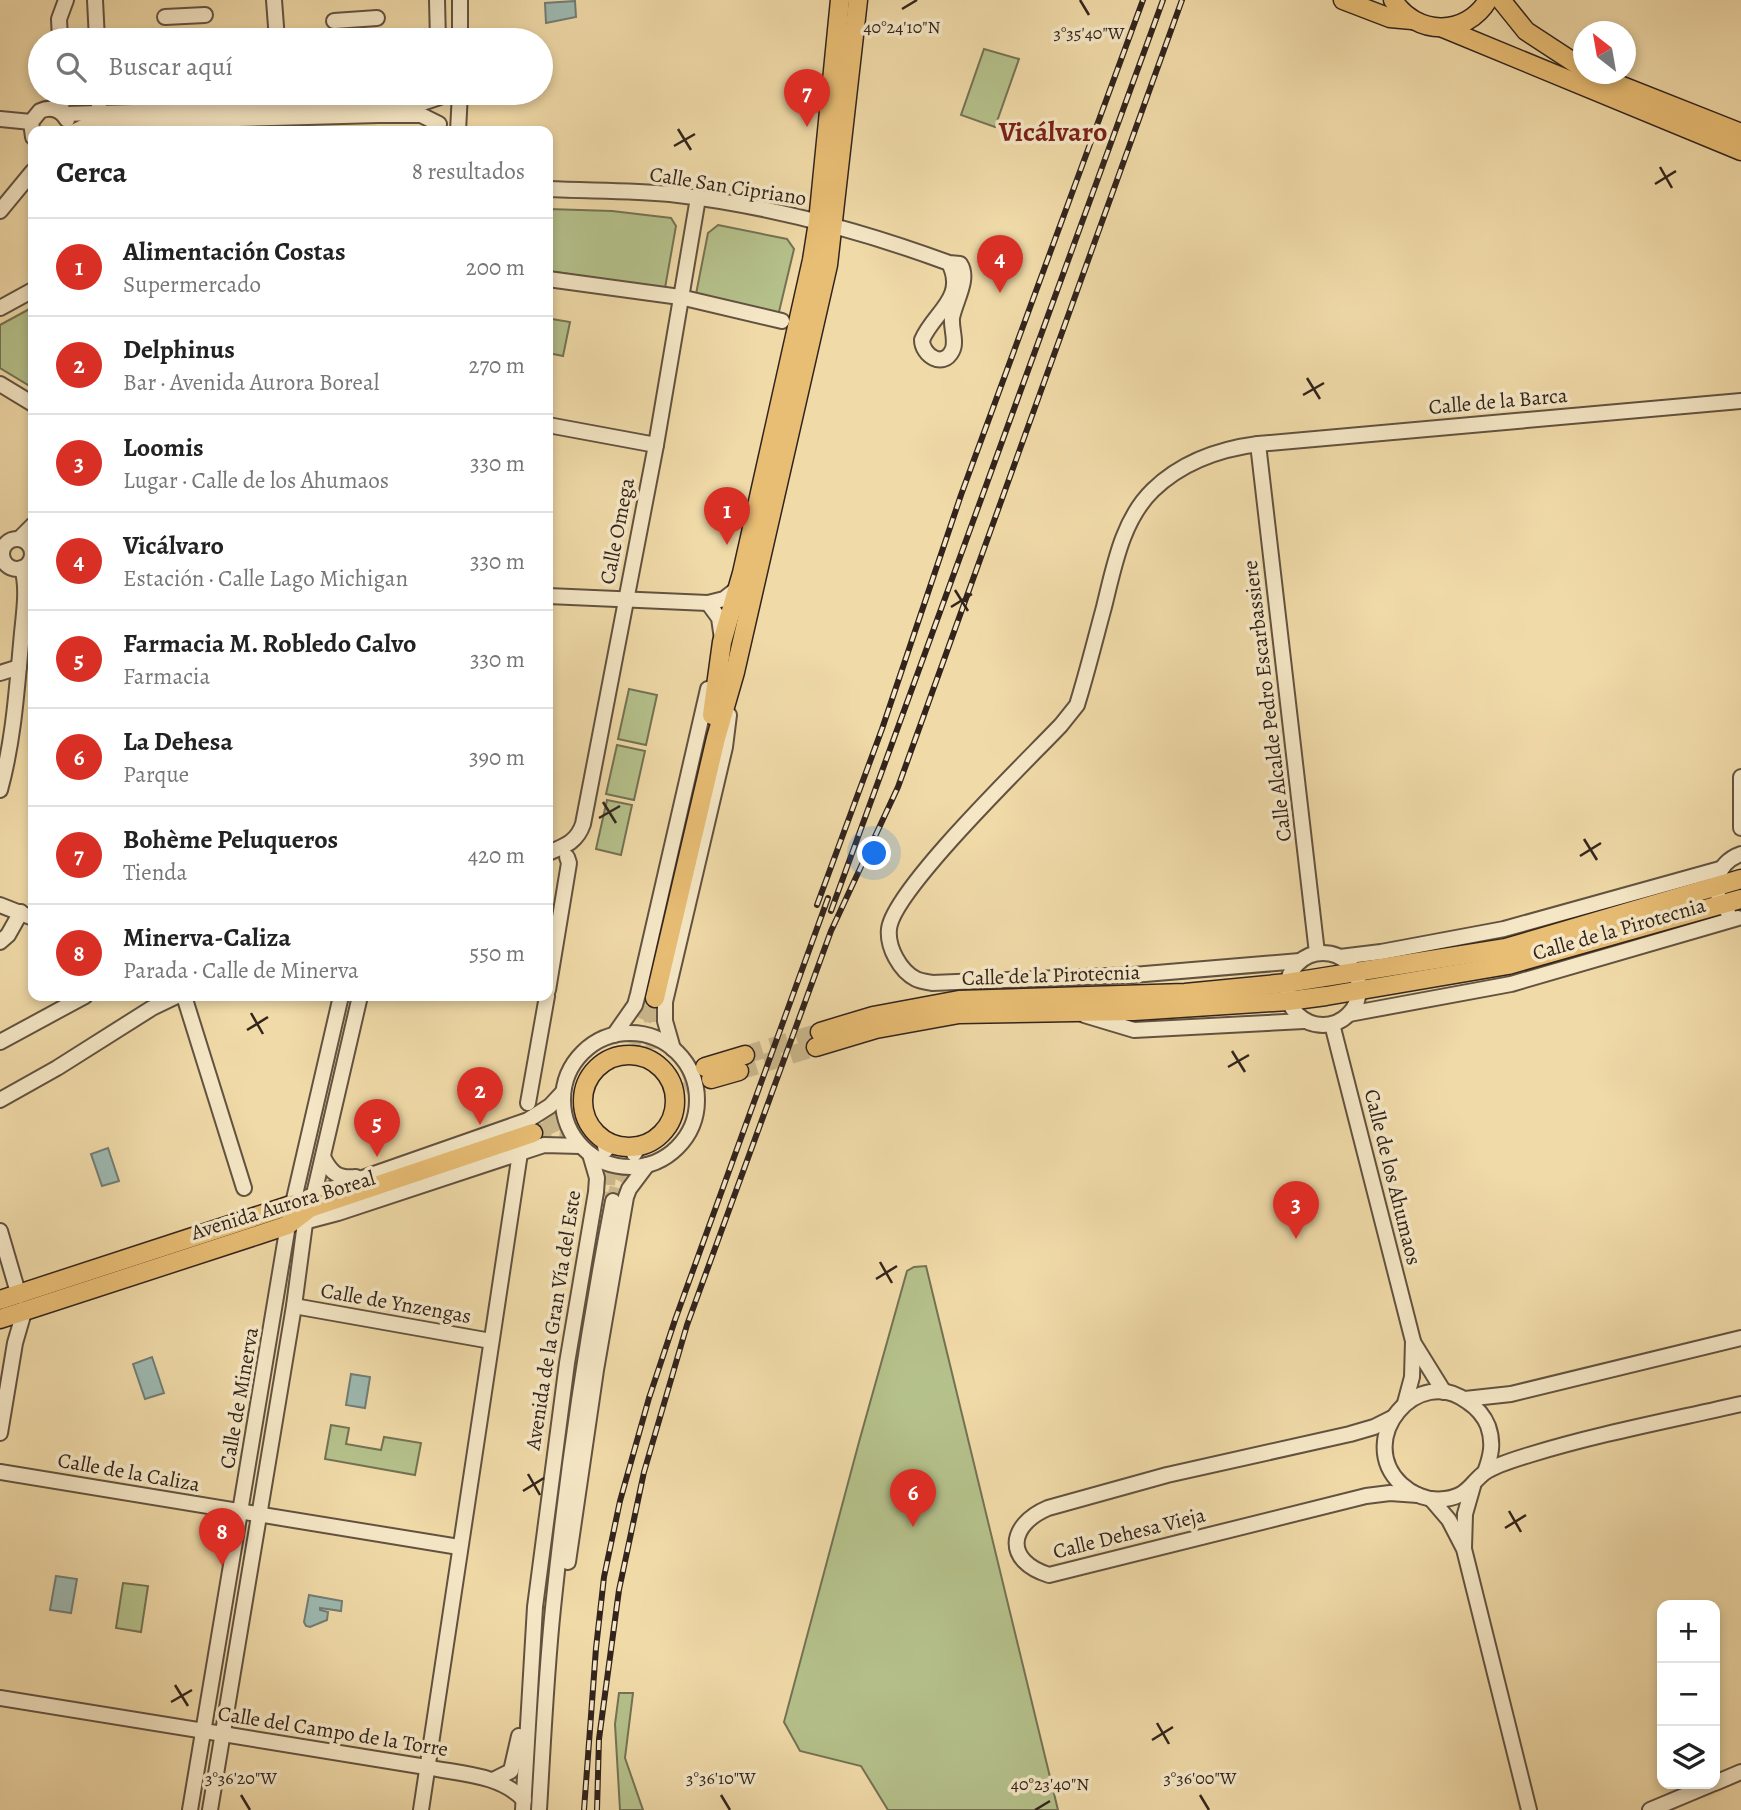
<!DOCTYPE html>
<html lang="es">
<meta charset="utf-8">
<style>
body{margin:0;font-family:Alegreya,serif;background:#f2f2f2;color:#222}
.controls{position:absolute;right:21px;bottom:21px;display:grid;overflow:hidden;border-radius:14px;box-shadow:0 4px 10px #0003}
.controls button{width:63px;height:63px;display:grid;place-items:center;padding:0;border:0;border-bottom:2px solid #e0e0e0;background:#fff;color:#222;font:35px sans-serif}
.compass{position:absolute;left:1573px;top:21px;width:63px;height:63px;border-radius:50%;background:#fff;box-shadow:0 4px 10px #0003;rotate:329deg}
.you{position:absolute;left:875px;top:854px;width:24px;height:24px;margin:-18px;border:5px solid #fff;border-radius:50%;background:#1a73e8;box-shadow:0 0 0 10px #1a73e833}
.badge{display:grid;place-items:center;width:46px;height:46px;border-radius:50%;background:#d93025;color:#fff;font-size:23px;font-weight:700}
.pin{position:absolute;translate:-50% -58px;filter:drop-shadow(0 2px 4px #0008)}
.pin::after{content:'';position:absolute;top:37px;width:24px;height:21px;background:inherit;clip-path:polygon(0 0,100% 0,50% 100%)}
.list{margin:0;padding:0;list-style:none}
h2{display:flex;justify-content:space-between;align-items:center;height:91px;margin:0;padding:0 28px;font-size:30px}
h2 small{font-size:23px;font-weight:400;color:#767676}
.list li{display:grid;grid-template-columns:46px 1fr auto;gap:21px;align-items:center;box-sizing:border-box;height:98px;padding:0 28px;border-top:2px solid #e0e0e0}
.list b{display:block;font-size:26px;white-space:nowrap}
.list p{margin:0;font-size:23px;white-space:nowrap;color:#767676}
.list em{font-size:23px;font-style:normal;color:#767676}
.icon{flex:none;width:38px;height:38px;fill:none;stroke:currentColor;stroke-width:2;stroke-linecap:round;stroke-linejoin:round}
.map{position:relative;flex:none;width:1741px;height:1810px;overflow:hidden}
.search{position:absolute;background:#fff;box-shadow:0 4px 10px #0003;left:28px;top:28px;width:525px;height:77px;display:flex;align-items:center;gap:18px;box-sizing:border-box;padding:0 24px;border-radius:38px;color:#767676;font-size:26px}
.panel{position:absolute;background:#fff;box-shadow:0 4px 10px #0003;left:28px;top:126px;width:525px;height:875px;border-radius:14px}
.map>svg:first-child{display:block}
.green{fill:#b5c18b;stroke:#747254;stroke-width:2}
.water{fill:#9db9b1;stroke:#727d76;stroke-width:2}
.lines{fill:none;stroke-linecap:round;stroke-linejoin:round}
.minor-tunnel{stroke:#cab68c;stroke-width:14;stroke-dasharray:14 7;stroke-linecap:butt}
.major-tunnel{stroke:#cab68c;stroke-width:18;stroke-dasharray:18 9;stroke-linecap:butt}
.minor-casing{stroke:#625240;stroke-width:18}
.major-casing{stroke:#32241d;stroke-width:21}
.minor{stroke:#f5e7c6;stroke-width:14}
.major{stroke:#e8bd74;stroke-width:18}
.rail-casing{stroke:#32241d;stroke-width:6}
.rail{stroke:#f5e7c6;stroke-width:3.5;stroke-dasharray:10;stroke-linecap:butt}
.ticks{fill:none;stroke:#32241d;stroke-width:2.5}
.labels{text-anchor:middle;stroke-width:7;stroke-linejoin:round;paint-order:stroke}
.street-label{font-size:21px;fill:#32241d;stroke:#f5e7c6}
.district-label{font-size:28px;font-weight:bold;fill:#7a1f14;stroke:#f5e7c6}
.ticks-label{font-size:18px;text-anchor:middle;fill:#32241d;stroke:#f5e7c6;stroke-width:7;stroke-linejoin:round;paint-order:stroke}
</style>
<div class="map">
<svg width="1741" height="1810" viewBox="0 0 1741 1810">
<rect width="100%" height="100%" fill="#f0daa8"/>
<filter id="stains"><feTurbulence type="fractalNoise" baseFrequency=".00286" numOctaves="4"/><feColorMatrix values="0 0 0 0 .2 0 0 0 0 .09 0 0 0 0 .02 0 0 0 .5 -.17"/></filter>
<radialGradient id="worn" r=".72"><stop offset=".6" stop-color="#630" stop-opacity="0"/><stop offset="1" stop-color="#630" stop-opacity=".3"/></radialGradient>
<g class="green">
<polygon points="984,49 1019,59 995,127 961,115"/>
<polygon points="548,209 612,211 671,218 676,226 665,288 548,271"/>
<polygon points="718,225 787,239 794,249 778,316 696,294 708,233"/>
<polygon points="33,307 33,388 0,368 0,325"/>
<polygon points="552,319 570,322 563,356 548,353"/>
<polygon points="629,689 657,695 646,745 618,739"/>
<polygon points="617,745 645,751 634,800 606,794"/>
<polygon points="607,800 632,805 621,855 596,849"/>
<polygon points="926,1266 1058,1810 888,1810 861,1766 800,1751 784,1722 859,1442 907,1271 914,1267"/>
<polygon points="331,1425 349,1428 346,1444 381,1450 384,1437 421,1443 415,1475 325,1459"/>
<polygon points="123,1583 148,1586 141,1632 116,1628"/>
<polygon points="619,1693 633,1693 625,1758 643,1810 620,1810 615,1724"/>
</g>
<g class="water">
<polygon points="575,1 576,17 546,23 545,3"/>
<polygon points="108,1148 119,1181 102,1186 91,1154"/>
<polygon points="152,1357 164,1393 145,1399 133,1364"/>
<polygon points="351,1374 370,1377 365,1408 346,1405"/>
<polygon points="56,1576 77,1579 71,1613 50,1610"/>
<polygon points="309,1595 342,1601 341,1611 320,1608 320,1610 328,1612 327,1620 310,1627 306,1626 304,1622"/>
</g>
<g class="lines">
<g class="minor-tunnel">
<polyline points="606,1150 609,1174 607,1197"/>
<polyline points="613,1201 617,1186 634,1154"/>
</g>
<g class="major-tunnel">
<polyline points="654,1004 653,1018 655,1049"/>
<polyline points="631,1044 643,1019 651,996"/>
<polyline points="745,1055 820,1032"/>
<polyline points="739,1071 816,1047"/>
<polyline points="682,1075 705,1067"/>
<polyline points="686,1091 711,1079"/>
<polyline points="545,1127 567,1117 575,1110"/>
<polyline points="533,1133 558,1130 584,1132"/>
</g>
<g class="minor-casing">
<g id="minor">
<polyline points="95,0 97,40"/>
<polyline points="274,0 277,40"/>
<polyline points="437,0 438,40"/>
<polyline points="165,17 205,15"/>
<polyline points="334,21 377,18"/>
<polyline points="60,40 59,19 66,0"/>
<polyline points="460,40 460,0"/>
<polyline points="62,93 62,103"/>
<polyline points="99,93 99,113"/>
<polyline points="63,114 419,104 440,97"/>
<polyline points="0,119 31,122"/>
<polyline points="75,131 85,126 98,123 379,115 421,115 439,124"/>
<polyline points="458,131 460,93"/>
<path d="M33,137L31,122L40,111C51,106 61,109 67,120"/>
<path d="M548,189C588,191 630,190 670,194C765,205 860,230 949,263L960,264C970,279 955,301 952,318C951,329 957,342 952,351C943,369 922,355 922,340C933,313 967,298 949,263"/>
<polyline points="0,211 33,171"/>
<polyline points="548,279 680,297 782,321"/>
<polyline points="0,308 33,290"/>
<polyline points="0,384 33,404"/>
<polyline points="548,425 656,445"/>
<polyline points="1258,444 1317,953"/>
<circle cx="17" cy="554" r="15"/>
<polyline points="19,539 33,525"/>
<polyline points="548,596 708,603 724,599 738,588"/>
<polyline points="708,603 719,618 722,639"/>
<polyline points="0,673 19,667"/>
<polyline points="1741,777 1741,828"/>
<path d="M0,790C14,739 17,686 22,633C24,612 28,588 22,568"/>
<path d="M548,853C565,846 577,842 583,824L656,445L698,198"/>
<polyline points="0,905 33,918"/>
<path d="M1728,912C1709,892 1715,863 1741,854"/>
<polyline points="0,942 8,935 21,912"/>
<circle cx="1323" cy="989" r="36"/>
<polyline points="1340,957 1381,952 1504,929 1720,869"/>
<path d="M1300,961L1133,975L932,983C927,982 920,981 916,979C900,971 887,947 889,929C893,890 1028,760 1061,725L1077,705C1087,673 1095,640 1104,607C1114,567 1122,520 1153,490C1182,462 1219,449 1258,444L1741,401"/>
<polyline points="548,990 569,863 567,857"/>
<polyline points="184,996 244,1188"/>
<polyline points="1349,1014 1511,984 1738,918"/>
<polyline points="1084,1015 1134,1030 1304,1021"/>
<polyline points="1332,1024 1413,1341 1412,1377 1405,1403"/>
<circle cx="630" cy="1100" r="67"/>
<polyline points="614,1035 635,1005 638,994 708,689"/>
<polyline points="0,1042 85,996"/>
<polyline points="673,1049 665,1021 665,1002 725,747 729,715"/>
<polyline points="0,1100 57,1068 152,1008 177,996"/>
<polyline points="528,1103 547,996"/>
<polyline points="603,1138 606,1150"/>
<polyline points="634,1154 640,1145"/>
<path d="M323,1157C331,1173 338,1179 356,1177"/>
<polyline points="308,1197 528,1120 550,1106 563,1092"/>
<polyline points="300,1223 338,1213 544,1145 580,1146"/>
<polyline points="0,1231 19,1296"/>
<polyline points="294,1306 491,1341"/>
<polyline points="1413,1342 1444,1392"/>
<polyline points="1465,1399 1511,1394 1741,1338"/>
<path d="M1392,1418L1374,1427L1350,1434L1167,1475L1048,1508C1008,1525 1004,1561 1049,1575L1366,1496L1390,1493L1418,1495"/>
<polyline points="0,1433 15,1343 24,1312"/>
<polyline points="0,1472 459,1547"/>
<path d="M1485,1472C1491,1456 1494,1443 1488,1426C1484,1416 1477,1408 1468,1402C1418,1363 1354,1439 1401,1484C1413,1495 1429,1501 1445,1499C1468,1496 1470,1484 1484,1473C1495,1465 1516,1459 1529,1455C1597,1434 1671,1420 1741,1404"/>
<polyline points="1431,1499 1449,1520 1464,1549 1529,1810"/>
<polyline points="1464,1548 1465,1514 1473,1486"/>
<polyline points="568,1562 596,1370 626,1197 629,1189 647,1165"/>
<path d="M0,1698L426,1767C459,1774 500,1774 524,1800"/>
<polyline points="493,1780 511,1771 519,1736"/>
<polyline points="1715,1783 1741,1772"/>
<polyline points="190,1810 288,1225 341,996"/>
<polyline points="210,1810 294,1306 305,1223 314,1194 360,996"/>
<polyline points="421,1810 520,1153"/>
<polyline points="523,1810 535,1607 567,1363 596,1192 597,1178 590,1154"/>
<path d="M539,1810C543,1743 546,1675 553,1608C567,1472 587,1336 613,1201"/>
<polyline points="1650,1810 1712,1784"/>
</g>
</g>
<g class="major-casing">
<g id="major">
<polyline points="1343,0 1390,18 1412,20"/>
<path d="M1393,0C1416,36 1466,37 1488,0"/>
<polyline points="1501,0 1526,31 1584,69"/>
<polyline points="1443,28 1741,151"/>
<polyline points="1592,74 1741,133"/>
<polyline points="712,715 722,642 742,573 812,260 818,222 840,0"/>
<polyline points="655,998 716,738 735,672 828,265 858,0"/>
<polyline points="820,1032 873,1016 959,1000 1185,993 1287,983 1506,948 1741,879"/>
<polyline points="816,1047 876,1029 959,1014 1134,1011 1288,1001 1326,996 1508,965 1741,899"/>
<circle cx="629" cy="1101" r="46"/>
<polyline points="705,1067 745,1055"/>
<polyline points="711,1079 739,1071"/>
<polyline points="0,1300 294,1204 310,1208"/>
<polyline points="0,1319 258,1235 288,1225 310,1208 533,1133"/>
</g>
</g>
<use href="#minor" class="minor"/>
<use href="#major" class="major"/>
<g class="rail-casing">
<g id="rail">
<polyline points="817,905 882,729 961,495 1143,0"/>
<polyline points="831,911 1163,0"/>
<polyline points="584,1810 596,1648 604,1577 620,1501 649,1398 675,1320 828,898"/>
<polyline points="597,1810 599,1739 619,1590 644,1472 687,1325 831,931 898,787 1182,0"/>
</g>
</g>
<use href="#rail" class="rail"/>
</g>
<path class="ticks" d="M1080,0L1089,15M902,9L917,0M678,129L691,150M674,146L695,134M1660,167L1672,188M1655,184L1676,171M1307,378L1320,399M1303,395L1324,383M955,590L968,611M951,607L972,594M603,802L616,823M599,818L620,806M1584,839L1597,860M1580,856L1601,843M251,1013L263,1034M247,1030L268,1017M1232,1051L1245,1072M1228,1067L1249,1055M880,1262L892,1283M876,1279L897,1266M528,1474L540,1495M523,1491L544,1478M1509,1511L1521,1532M1505,1528L1526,1515M175,1685L188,1706M171,1702L192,1690M1157,1723L1169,1744M1152,1740L1173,1727M241,1795L250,1810M721,1795L730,1810M1200,1795L1209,1810M1035,1810L1050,1801"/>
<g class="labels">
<g class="street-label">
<text transform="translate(728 186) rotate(9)" y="7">Calle San Cipriano</text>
<text transform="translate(1498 401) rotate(-5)" y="7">Calle de la Barca</text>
<text transform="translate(617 531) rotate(-79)" y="7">Calle Omega</text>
<text transform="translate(1267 701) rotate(-97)" y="7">Calle Alcalde Pedro Escarbassiere</text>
<text transform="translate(1619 929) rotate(-16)" y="7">Calle de la Pirotecnia</text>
<text transform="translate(1051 975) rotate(-2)" y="7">Calle de la Pirotecnia</text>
<text transform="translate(1393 1177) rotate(76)" y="7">Calle de los Ahumaos</text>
<text transform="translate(283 1205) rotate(-17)" y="7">Avenida Aurora Boreal</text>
<text transform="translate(396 1303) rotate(10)" y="7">Calle de Ynzengas</text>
<text transform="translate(553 1320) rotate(-81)" y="7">Avenida de la Gran Vía del Este</text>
<text transform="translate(239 1398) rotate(-80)" y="7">Calle de Minerva</text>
<text transform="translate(129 1472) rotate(10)" y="7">Calle de la Caliza</text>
<text transform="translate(1129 1533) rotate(-14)" y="7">Calle Dehesa Vieja</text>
<text transform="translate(333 1731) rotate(9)" y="7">Calle del Campo de la Torre</text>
</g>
<g class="district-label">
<text x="1053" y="141">Vicálvaro</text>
</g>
</g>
<g class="ticks-label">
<text x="902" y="33">40°24'10"N</text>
<text x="1089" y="39">3°35'40"W</text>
<text x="241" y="1784">3°36'20"W</text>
<text x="721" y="1784">3°36'10"W</text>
<text x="1200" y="1784">3°36'00"W</text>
<text x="1050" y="1790">40°23'40"N</text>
</g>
<rect width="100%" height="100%" filter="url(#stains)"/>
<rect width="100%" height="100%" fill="url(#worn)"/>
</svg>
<div class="controls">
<button>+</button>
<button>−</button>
<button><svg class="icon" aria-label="layers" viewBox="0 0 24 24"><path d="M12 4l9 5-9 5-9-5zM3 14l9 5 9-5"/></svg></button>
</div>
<svg class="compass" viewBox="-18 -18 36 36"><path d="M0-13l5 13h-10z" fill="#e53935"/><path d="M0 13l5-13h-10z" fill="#767676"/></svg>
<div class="you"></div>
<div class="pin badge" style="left:727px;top:545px">1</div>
<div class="pin badge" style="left:480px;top:1125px">2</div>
<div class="pin badge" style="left:1296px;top:1239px">3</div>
<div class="pin badge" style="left:1000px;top:293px">4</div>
<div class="pin badge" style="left:377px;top:1157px">5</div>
<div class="pin badge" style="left:913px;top:1527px">6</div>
<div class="pin badge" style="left:807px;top:127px">7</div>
<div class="pin badge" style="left:222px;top:1566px">8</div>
<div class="search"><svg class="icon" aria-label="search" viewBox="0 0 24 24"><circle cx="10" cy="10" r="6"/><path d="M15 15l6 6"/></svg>Buscar aquí</div>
<section class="panel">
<h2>Cerca<small>8 resultados</small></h2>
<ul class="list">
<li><span class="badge">1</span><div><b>Alimentación Costas</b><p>Supermercado</p></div><em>200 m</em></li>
<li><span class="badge">2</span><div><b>Delphinus</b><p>Bar · Avenida Aurora Boreal</p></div><em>270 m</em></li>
<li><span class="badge">3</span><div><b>Loomis</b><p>Lugar · Calle de los Ahumaos</p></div><em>330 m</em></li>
<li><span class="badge">4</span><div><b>Vicálvaro</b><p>Estación · Calle Lago Michigan</p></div><em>330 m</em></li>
<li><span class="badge">5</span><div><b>Farmacia M. Robledo Calvo</b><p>Farmacia</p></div><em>330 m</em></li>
<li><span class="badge">6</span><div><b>La Dehesa</b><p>Parque</p></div><em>390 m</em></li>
<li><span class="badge">7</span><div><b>Bohème Peluqueros</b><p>Tienda</p></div><em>420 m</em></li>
<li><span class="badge">8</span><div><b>Minerva-Caliza</b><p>Parada · Calle de Minerva</p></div><em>550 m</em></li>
</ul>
</section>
</div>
